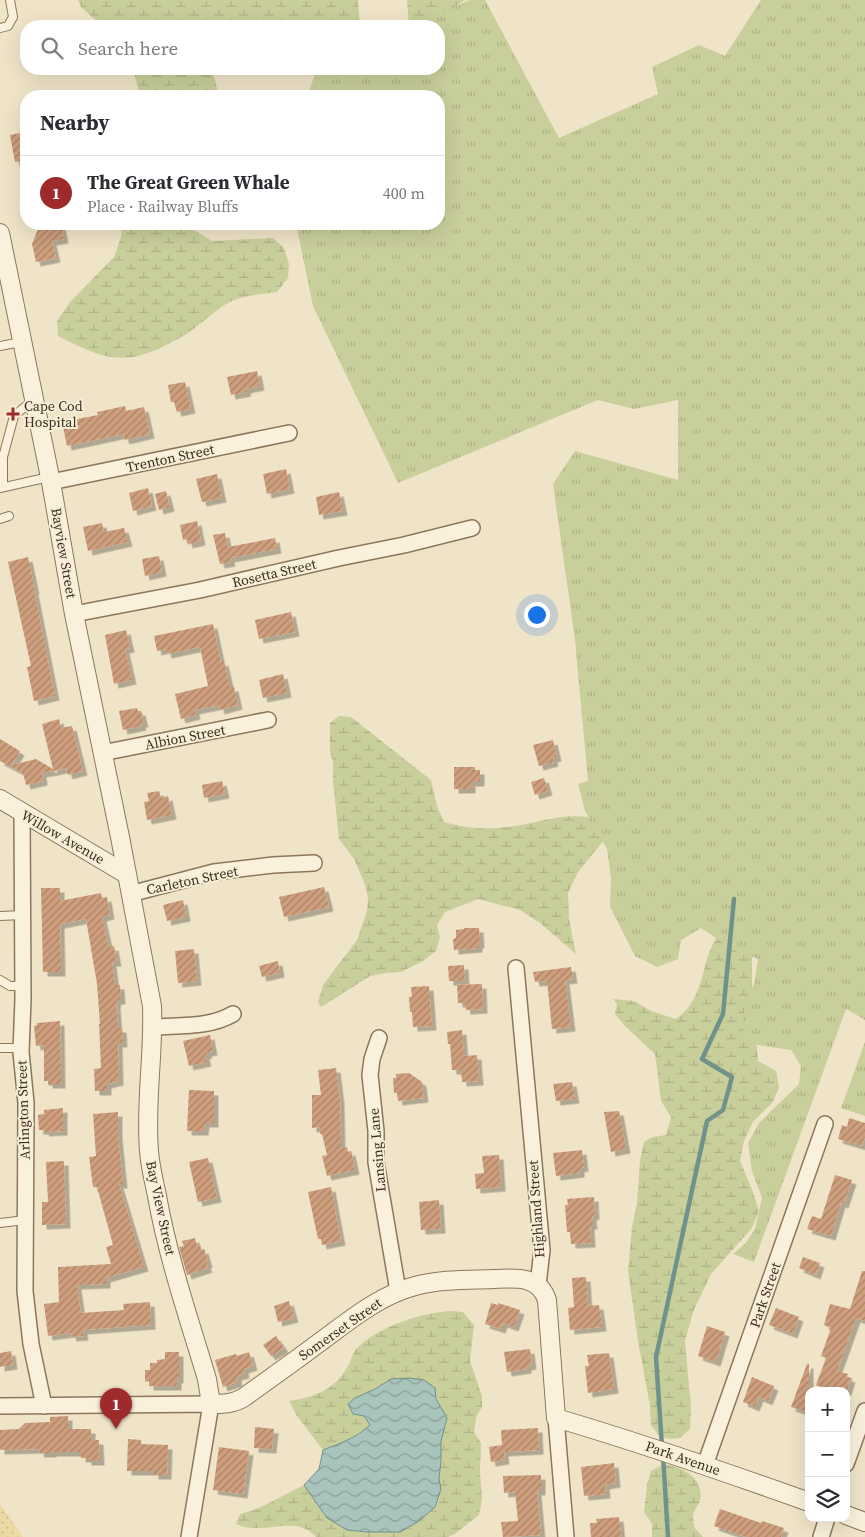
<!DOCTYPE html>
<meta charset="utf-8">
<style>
body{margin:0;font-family:"Source Serif 4",serif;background:#f7f7f7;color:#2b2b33}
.controls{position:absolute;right:15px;bottom:15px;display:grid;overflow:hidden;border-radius:10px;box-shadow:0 5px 20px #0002}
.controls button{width:45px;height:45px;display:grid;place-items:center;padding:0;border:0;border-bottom:1px solid #e1e1e2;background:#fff;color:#2b2b33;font:25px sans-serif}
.you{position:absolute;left:536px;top:614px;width:18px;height:18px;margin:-12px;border:4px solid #fff;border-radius:50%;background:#1a73e8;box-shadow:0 0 0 8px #1a73e833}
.badge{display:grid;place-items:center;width:32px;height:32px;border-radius:50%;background:#9e2a2b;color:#fff;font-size:16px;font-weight:700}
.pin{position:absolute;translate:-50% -41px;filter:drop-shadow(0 1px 2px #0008)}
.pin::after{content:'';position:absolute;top:26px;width:18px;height:15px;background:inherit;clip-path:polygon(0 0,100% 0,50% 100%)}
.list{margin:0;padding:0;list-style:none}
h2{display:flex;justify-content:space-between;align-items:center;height:65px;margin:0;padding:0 20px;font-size:21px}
h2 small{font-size:16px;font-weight:400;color:#7c7c81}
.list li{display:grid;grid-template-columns:32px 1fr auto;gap:15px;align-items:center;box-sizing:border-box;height:75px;padding:0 20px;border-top:1px solid #e1e1e2}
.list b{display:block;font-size:19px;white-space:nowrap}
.list p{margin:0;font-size:16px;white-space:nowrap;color:#7c7c81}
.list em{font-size:16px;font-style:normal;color:#7c7c81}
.icon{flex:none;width:28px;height:28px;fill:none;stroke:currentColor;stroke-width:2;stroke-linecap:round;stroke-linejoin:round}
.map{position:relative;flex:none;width:865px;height:1537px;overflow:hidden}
.search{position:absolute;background:#fff;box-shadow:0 5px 20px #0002;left:20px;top:20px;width:425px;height:55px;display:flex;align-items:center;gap:12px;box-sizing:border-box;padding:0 18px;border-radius:20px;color:#7c7c81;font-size:19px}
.panel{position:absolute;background:#fff;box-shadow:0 5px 20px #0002;left:20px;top:90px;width:425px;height:140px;border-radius:20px}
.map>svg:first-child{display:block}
.wetland{fill:url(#wetland-marsh)}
.sand{fill:url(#sand-dots)}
.park{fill:url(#park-tufts)}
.water{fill:url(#water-waves);stroke:#6f938a}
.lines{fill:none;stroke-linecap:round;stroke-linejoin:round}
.stream{stroke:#6f938a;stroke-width:4.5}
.building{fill:url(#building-hatch);filter:url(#shadow)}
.service-casing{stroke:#8d765c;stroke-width:10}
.minor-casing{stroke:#8d765c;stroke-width:18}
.tertiary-casing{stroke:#8d765c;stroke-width:20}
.service{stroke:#faf1dc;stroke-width:8}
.minor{stroke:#faf1dc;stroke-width:15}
.tertiary{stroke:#faf1dc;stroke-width:18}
.poi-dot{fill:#9e2a2b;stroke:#f7eed8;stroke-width:2}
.labels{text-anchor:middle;stroke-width:4;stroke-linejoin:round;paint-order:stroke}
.poi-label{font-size:14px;fill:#3d2e20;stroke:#f7eed8;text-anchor:start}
.street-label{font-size:14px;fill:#3d2e20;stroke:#f7eed8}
</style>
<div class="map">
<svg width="865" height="1537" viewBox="0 0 865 1537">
<defs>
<pattern id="wetland-marsh" width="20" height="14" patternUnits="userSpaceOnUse" patternTransform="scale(1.25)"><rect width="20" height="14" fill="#c9cf9b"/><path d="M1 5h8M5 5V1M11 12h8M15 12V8" fill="none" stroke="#aeb285"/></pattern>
<pattern id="sand-dots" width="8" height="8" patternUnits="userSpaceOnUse" patternTransform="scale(1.25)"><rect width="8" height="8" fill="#ecd9a5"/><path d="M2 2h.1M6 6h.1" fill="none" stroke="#cbbb8e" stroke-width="1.8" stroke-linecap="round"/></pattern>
<pattern id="park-tufts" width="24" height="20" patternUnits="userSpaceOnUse" patternTransform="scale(1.25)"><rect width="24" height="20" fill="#c9cf9b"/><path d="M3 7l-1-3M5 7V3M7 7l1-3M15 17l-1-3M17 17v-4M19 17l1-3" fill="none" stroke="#aeb285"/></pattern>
<pattern id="water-waves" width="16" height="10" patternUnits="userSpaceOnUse" patternTransform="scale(1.25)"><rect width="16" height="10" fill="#a9c4bc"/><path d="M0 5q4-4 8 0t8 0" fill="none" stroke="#8ba098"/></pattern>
<pattern id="building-hatch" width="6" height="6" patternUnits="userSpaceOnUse" patternTransform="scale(1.25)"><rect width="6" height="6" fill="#cf9f7d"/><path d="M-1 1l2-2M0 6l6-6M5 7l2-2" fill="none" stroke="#a98266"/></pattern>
<filter id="shadow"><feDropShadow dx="4.5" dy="4.5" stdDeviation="0" flood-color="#0004"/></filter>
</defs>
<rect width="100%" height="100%" fill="#f0e4c8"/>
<g class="wetland">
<polygon points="78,0 358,0 360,26 102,26 81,7"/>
<polygon points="407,0 465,0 426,26 409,26"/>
<polygon points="133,69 212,69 219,96 140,96"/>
<path d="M122,224H184L212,241L273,238L284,248L289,264L288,278L277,292C263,294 246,295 232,301C217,308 206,320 192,330C186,335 179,338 172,342C125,368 103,359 58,336L57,321L70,302L114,257L121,237Z"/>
<path d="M339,716L351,717L431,780L437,806L444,822C464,828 486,830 507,827C534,824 560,813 588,817L605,839L578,872L568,893L569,919L576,954L540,923L520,910L478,899L445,912L437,925L440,938L436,951L423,961L401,972L386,973L370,976L321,1007L318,1002L323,985L357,940L367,911L368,897L364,882L354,859L339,839L333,782V762L330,752V723Z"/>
<path d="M718,935L752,955V1000L750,1032L757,1047L758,1061L776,1071L779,1087L773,1102L753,1122L744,1141L740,1161L753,1192L759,1211L752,1228L711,1274L693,1312L685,1341L691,1407L690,1429L680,1438L672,1439L660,1437L651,1425L650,1406L638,1341L628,1271L632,1227L637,1203L640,1160L644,1142L653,1137L666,1135L671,1117L661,1101L655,1054L625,1026L615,1014L617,1004L613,999L634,1001L651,1011L676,1019C699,1004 701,977 709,953C711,946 715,941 718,935Z"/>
<path d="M452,1311L463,1312L474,1325L470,1361L482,1396V1407L476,1417L474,1432L481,1443L480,1472L482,1499L479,1515L456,1533L448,1537H316C295,1513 265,1537 236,1524L240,1514L259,1508L304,1485L327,1518L419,1521L435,1507L441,1489L439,1479L441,1461V1441L447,1418L436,1399L435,1388L391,1379L375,1389L364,1416L370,1425C356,1438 341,1443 323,1450L297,1416L289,1401C314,1397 333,1391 347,1368C351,1362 352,1353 357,1348C378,1327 423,1312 452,1311Z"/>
<path d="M664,1464C682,1467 705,1478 700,1501C698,1506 694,1510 693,1515C693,1519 694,1523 694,1527L703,1537H652V1524L644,1512L647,1484L651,1471Z"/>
</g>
<polygon class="sand" points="0,1504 23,1537 0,1537"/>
<g class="park">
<polygon points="470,0 485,0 559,138 658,94 652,67 699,45 725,56 761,0 865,0 865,1020 846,1009 754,1262 733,1254 745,1244 755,1229 762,1198 752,1171 748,1143 759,1123 799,1084 801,1066 791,1050 751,1044 742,1027 746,1000 754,984 758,959 725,944 701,928 681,940 678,959 657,967 635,956 610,907 611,878 607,849 585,811 578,784 588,781 575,640 553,484 575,451 678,480 678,400 634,409 598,400 398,483 313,306 296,224 439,224 439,96 307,96 317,69 439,69 439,26 408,26"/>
<polygon points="865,1042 865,1116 841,1108"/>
</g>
<path class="water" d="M409,1378L424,1380L435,1388L436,1399L447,1418L441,1441V1461L439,1479L441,1489L435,1507L419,1521L400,1532H368L347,1530L327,1518L304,1485L319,1469L323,1450C341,1443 356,1438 370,1425L364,1416L353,1414L348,1404L355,1398L375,1389L391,1379Z"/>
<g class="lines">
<g class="stream">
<polyline points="662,1447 656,1357 707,1121 723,1110 732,1077 702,1059 723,1014 734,899"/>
<polyline points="663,1455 668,1537"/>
</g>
</g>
<g class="building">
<polygon points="26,132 26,160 15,162 10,135"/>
<polygon points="61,224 64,239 52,241 56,258 36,262 32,244 38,229"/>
<polygon points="257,371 260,386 246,389 247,392 231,395 227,377"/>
<polygon points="185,382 191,409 177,412 174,402 171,402 168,385"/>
<polygon points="125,406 126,411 144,407 150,434 125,440 123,434 67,446 62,422 98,415 97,412"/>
<polygon points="286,469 290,489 267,494 263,474"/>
<polygon points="217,474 222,498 202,502 196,479"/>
<polygon points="148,488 152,506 133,511 129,493"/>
<polygon points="166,491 170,507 159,510 155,494"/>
<polygon points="339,492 343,511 319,515 316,497"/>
<polygon points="197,521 201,541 188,544 187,539 183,540 180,525"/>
<polygon points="102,523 104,532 124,528 128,542 88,551 83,527"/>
<polygon points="225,533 228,547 275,538 277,549 230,558 231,562 220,564 213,535"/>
<polygon points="159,556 162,572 145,576 142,559"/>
<polygon points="28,557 35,590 34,590 55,696 34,701 27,667 31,666 8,562"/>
<polygon points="291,612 295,632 259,639 255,620"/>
<polygon points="213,624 221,662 224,661 230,687 234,687 238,705 220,710 219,705 195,710 196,715 181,719 175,694 208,686 200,647 167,654 166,649 157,651 154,636"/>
<polygon points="126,630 130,648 125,649 132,680 114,684 105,635"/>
<polygon points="283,674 287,693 263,698 259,680"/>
<polygon points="137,708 138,711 141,711 144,723 141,723 142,726 123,730 119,711"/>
<polygon points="59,719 61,728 72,726 83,771 68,775 66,768 54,771 42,773 43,781 26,785 23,773 0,761 0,739 20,751 12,765 36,759 53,769 42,724"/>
<polygon points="553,740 557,757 553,758 554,762 539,766 533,745"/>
<polygon points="454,767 475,767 475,770 480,770 480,782 471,782 471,789 454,789"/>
<polygon points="544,778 548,791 535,795 531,782"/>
<polygon points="222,781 225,794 204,798 202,785"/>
<polygon points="159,791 161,798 168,796 172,815 147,820 144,802 149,801 147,793"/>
<polygon points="324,887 329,907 284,917 279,897"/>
<polygon points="41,888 60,888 60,901 101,893 102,898 107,897 110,915 102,917 108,943 109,947 114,946 117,962 112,962 115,985 120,985 121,1000 117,1000 116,1004 118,1028 122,1028 123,1043 118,1043 119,1081 107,1084 107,1091 95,1091 94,1069 101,1068 99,1024 100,1024 97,984 86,919 60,924 61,972 43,972"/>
<polygon points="183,900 186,917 167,921 163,905"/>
<polygon points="464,928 479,928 480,944 478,944 478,948 454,950 453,939 456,938 456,930 464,929"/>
<polygon points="194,949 197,981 178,983 175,951"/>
<polygon points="278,961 280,973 262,977 259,966"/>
<polygon points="464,965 465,981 449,981 448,966"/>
<polygon points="571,967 573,979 565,980 571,1027 552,1029 547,981 535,982 533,972"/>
<polygon points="482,984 483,1009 466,1010 465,1003 458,1003 457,985"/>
<polygon points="429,986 432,1026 413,1027 412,1012 410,1012 409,997 412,997 411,987"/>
<polygon points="60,1021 61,1084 48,1084 48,1081 44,1081 44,1045 36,1046 34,1026 37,1025 37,1023"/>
<polygon points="462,1030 464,1056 477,1055 479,1081 462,1082 461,1070 452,1070 450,1044 448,1044 447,1032"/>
<polygon points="210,1035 213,1051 207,1052 208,1054 205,1055 207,1062 189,1066 183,1041"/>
<polygon points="336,1068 340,1099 341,1149 347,1147 348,1152 351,1151 355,1170 327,1176 322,1156 327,1155 322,1134 320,1134 320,1127 312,1128 312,1095 321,1095 318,1070"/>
<polygon points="409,1073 422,1082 424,1098 398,1101 397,1093 394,1093 393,1078 396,1078 396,1074"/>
<polygon points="572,1082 575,1099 556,1101 553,1084"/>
<polygon points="189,1090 214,1091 214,1123 205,1123 204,1131 187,1131"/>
<polygon points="63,1108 63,1131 45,1132 44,1130 39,1130 38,1115 44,1114 44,1110"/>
<polygon points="619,1111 626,1149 611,1152 604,1112"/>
<polygon points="118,1112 118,1135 123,1184 119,1184 144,1267 106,1278 106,1284 77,1285 81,1313 124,1310 123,1304 150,1302 151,1325 83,1330 84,1336 72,1337 71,1333 48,1336 44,1304 59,1302 58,1267 111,1264 106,1247 113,1245 97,1187 93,1187 89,1157 96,1156 93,1114"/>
<polygon points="849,1118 865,1123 865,1137 862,1146 838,1139 842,1125 847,1127"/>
<polygon points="582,1150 584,1167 580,1168 580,1173 556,1176 553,1153"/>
<polygon points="499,1155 501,1187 476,1189 475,1174 484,1173 482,1156"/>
<polygon points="208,1158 217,1198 198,1202 189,1162"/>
<polygon points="64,1161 66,1224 42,1225 42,1202 48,1202 46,1162"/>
<polygon points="835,1175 852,1180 844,1204 841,1203 831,1236 807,1229 812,1216 821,1219"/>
<polygon points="331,1187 341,1241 322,1245 321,1239 318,1239 308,1192"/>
<polygon points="594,1197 595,1215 592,1216 593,1225 590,1225 591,1243 571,1244 570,1232 567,1232 565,1205 568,1205 567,1199"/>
<polygon points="439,1200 441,1229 421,1230 419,1202"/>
<polygon points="195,1238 197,1246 200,1245 201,1250 204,1249 208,1263 206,1264 208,1268 187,1275 179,1247 184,1246 182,1241"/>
<polygon points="803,1257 820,1263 816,1275 799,1268"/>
<polygon points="862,1271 865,1271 865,1321 856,1318 837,1371 848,1374 847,1377 851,1378 847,1391 833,1391 816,1385 826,1358 821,1356 831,1328 824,1325 830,1304 850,1309"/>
<polygon points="586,1277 588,1306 599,1305 602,1327 570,1330 568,1308 574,1307 572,1278"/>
<polygon points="289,1301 294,1318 278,1322 274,1306"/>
<polygon points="491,1303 498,1305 498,1303 520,1310 514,1327 503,1323 501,1329 485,1324"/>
<polygon points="776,1308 799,1317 793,1334 769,1325"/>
<polygon points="707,1326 725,1332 716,1362 698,1356"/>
<polygon points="276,1336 284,1348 271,1356 263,1345"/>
<polygon points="530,1349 532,1365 527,1366 527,1369 507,1372 504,1352"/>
<polygon points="11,1351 13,1365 0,1367 0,1353"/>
<polygon points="165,1352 179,1352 179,1379 177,1379 177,1386 149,1386 149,1381 145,1382 145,1370 150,1370 150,1363 157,1363 157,1360 165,1359"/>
<polygon points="249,1352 253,1366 244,1369 245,1374 237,1376 238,1382 223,1387 215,1360 236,1354 237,1356"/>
<polygon points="609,1353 614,1389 588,1393 585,1366 589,1366 587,1355"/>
<polygon points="807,1364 809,1364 809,1413 791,1407"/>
<polygon points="752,1377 774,1386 768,1401 759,1397 755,1407 743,1402"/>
<polygon points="68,1416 68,1429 91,1429 91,1440 99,1440 100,1461 87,1461 87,1458 81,1458 81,1452 52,1452 52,1453 40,1453 39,1449 0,1450 0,1430 19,1429 25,1423 50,1422 50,1417"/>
<polygon points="255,1427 274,1429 272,1449 254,1448"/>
<polygon points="538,1428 539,1450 504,1452 505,1460 491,1462 489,1447 502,1445 501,1430"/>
<polygon points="128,1439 141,1440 141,1444 168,1445 167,1475 154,1475 154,1471 127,1471"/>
<polygon points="219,1447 249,1451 243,1494 213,1490"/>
<polygon points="614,1463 616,1483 605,1485 606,1494 584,1496 581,1467"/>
<polygon points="541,1475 541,1491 537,1491 541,1535 503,1537 501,1522 518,1521 515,1492 504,1493 503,1476"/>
<polygon points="720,1509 761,1523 762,1521 784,1528 781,1537 746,1537 714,1526"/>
<polygon points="619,1517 621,1537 591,1537 590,1523 597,1523 596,1519"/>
</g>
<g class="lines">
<g class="service-casing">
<g id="service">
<polyline points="0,28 8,26 13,17 10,0"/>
<polyline points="0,346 21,342"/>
<polyline points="3,487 3,457 14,416 33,400"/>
<polyline points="0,488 49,477"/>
<polyline points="0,519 9,516"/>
<polyline points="0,916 23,915"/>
<polyline points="0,980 10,986 23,986"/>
<polyline points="0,1048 21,1048"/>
<polyline points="0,1223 25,1220"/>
</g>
</g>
<g class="minor-casing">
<g id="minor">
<polyline points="51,482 289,433"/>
<polyline points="74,614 200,590 339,558 404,545 472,528"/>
<polyline points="102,753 268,720"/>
<polyline points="22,813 23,999 21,1052 26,1103 25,1291 31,1344 44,1406"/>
<polyline points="130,894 214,872 273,865 314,863"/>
<polyline points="516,968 542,1250 538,1285"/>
<path d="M153,1027C179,1025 209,1028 233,1014"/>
<polyline points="379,1038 372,1059 370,1075 376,1131 376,1162 398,1291"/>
<polyline points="0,1406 211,1404 189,1537"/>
<polyline points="556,1418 566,1537"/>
<polyline points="846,1464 865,1411"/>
<polyline points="705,1465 825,1124"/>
<polyline points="821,1537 827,1518"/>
</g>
</g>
<g class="tertiary-casing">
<g id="tertiary">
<path d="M0,233L51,482L74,614L120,837L152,1006C154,1054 145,1102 149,1151C150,1166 154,1181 157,1196C168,1258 189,1319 207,1379L211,1404C223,1404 232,1404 243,1398C269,1379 295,1361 320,1342C350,1320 380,1295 415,1286C441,1279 469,1280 495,1279C517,1278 539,1276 547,1300L556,1418C641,1443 725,1472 809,1502"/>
<polyline points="0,799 126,874"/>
<polyline points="846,1515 865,1522"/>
</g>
</g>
<use href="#service" class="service"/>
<use href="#minor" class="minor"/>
<use href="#tertiary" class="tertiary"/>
</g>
<path class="poi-dot" d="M10.5 406.5h5v5h5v5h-5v5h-5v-5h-5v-5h5z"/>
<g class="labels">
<g class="poi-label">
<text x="24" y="411">Cape Cod<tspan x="24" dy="16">Hospital</tspan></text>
</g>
<g class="street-label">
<text transform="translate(170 458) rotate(-12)" y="5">Trenton Street</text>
<text transform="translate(64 553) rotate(80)" y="5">Bayview Street</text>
<text transform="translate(274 573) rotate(-13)" y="5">Rosetta Street</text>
<text transform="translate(185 737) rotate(-11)" y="5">Albion Street</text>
<text transform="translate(63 837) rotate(30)" y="5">Willow Avenue</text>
<text transform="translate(192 880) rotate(-12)" y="5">Carleton Street</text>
<text transform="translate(23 1110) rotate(-92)" y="5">Arlington Street</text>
<text transform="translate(377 1150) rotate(-95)" y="5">Lansing Lane</text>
<text transform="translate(161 1208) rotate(78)" y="5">Bay View Street</text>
<text transform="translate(536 1209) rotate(-94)" y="5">Highland Street</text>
<text transform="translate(765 1295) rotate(-71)" y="5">Park Street</text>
<text transform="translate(340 1329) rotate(-35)" y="5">Somerset Street</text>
<text transform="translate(683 1458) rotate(19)" y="5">Park Avenue</text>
</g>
</g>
</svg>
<div class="controls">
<button>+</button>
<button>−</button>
<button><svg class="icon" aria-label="layers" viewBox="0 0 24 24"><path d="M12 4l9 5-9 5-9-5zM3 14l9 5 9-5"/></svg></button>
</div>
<div class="you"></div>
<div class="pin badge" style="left:116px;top:1429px">1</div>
<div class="search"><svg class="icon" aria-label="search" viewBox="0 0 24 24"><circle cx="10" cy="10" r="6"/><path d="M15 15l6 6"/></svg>Search here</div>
<section class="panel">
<h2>Nearby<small></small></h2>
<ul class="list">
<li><span class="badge">1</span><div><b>The Great Green Whale</b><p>Place · Railway Bluffs</p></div><em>400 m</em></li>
</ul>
</section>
</div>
